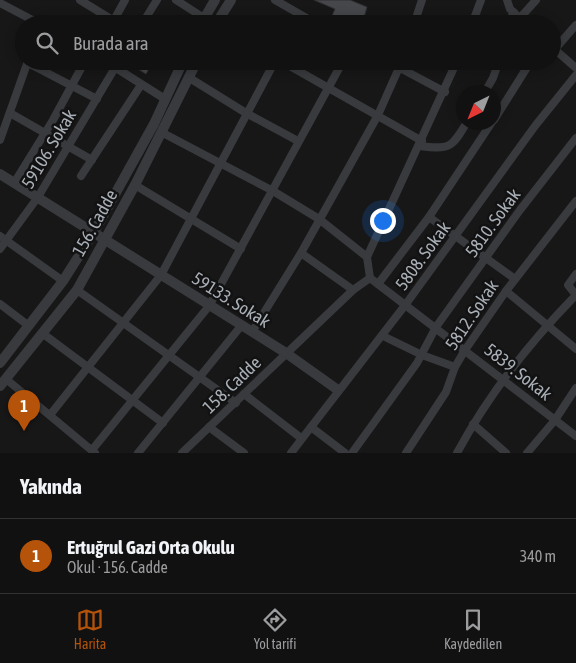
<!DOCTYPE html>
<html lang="tr">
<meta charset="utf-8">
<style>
body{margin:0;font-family:"Asap Condensed",sans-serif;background:#1a1a1b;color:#f1f3f6}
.compass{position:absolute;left:456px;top:85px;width:45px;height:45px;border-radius:50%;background:#111112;box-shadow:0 2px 12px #0003;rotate:223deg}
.you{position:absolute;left:382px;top:220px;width:18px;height:18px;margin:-12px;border:4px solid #fff;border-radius:50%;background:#1a73e8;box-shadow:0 0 0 8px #1a73e833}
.badge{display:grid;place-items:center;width:32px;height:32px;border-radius:50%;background:#b45309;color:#fff;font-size:16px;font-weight:700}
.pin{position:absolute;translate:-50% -41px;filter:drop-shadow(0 1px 2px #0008)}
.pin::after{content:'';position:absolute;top:26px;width:18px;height:15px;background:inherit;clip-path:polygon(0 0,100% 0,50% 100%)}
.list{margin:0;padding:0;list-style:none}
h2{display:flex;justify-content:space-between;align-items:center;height:65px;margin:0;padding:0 20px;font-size:21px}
h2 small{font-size:16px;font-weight:400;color:#9c9d9f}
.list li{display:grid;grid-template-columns:32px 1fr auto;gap:15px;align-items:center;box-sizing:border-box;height:75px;padding:0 20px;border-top:1px solid #303132}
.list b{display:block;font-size:19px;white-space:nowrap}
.list p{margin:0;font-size:16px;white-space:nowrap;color:#9c9d9f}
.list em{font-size:16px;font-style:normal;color:#9c9d9f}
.icon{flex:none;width:28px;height:28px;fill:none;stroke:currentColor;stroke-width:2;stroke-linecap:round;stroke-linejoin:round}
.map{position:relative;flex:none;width:576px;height:453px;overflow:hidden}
.search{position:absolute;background:#111112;box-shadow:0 2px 12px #0003;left:15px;right:15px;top:15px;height:55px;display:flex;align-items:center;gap:12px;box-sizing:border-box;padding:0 18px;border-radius:28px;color:#9c9d9f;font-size:19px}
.sheet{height:140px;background:#111112}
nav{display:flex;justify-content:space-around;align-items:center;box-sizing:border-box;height:70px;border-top:1px solid #303132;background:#111112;font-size:14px;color:#9c9d9f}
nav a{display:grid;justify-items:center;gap:2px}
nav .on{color:#b45309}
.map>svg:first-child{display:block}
.building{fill:#46474b;stroke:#313134}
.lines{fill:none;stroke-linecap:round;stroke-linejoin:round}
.minor{stroke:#383a3d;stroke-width:8}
.tertiary{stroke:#383a3d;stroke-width:10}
.labels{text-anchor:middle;stroke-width:5;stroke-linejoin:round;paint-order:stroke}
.street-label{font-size:18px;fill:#aab0b7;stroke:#121213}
</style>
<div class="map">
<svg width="576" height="453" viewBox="0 0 576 453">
<rect width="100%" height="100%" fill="#171718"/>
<g class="building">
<polygon points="314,0 350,0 367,7 362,24 349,24 332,16 335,9"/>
<polygon points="125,61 153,61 146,74"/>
</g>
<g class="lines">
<g class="minor">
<polyline points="80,0 119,24"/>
<polyline points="176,0 204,18"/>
<polyline points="275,0 317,24"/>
<polyline points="507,0 510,9 526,24"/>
<polyline points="0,3 40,24"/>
<polyline points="520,18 536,0"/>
<polyline points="114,20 125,0"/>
<polyline points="142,24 157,0"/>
<polyline points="414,24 422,0"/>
<polyline points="472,24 481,0"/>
<polyline points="510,24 513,12"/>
<polyline points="552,47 576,68"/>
<polyline points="555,49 576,25"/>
<polyline points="105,61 165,99"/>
<polyline points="281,61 422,141"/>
<polyline points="387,61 445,92"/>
<polyline points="28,63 97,99"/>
<polyline points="188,77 246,113 298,141"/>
<polyline points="485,92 493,78 499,61"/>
<polyline points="10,113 92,160"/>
<polyline points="494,120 531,61"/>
<polyline points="161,132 273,191 319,219 367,257"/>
<polyline points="0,140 28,61"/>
<path d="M420,146C449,150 452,148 467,122"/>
<polyline points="81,176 141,85"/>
<polyline points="14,183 53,120 85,61"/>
<polyline points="135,185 241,249"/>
<polyline points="429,217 515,279"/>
<polyline points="0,236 63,281"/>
<polyline points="0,249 38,197 119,61"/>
<polyline points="301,253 353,290"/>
<polyline points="576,274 568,285 576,295"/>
<polyline points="370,278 576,436"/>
<polyline points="370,278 367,257 457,61"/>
<polyline points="378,284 429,217 492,122"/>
<polyline points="77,290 236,403"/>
<polyline points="506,291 576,349"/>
<polyline points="0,304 29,326"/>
<polyline points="252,332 301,253 378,115 402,61"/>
<polyline points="42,333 163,423"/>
<polyline points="383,336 422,355 455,367"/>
<polyline points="6,379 95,453"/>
<polyline points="244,394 301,438"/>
<polyline points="50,415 161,275 275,61"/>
<polyline points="473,424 506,453"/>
<polyline points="209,427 244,453"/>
<polyline points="311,427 345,453"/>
<polyline points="92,450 209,306 343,61"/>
<polyline points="138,453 241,326"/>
<polyline points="182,453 353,290 370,278"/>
<polyline points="291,453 406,304 535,126 576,75"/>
<polyline points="352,453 417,363 436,327 520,210 576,138"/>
<polyline points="406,453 446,392 455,367 465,350 506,291 576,201"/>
<path d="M457,453C488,395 530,342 576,295"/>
<polyline points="527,453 555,420 576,388"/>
</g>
<g class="tertiary">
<polyline points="201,24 215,0"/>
<polyline points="216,24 231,0"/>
<polyline points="0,174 286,353 338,390"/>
<polyline points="0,363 63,281 94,232 154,124 183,61"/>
<polyline points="0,386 77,290 135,185 197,61"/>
</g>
</g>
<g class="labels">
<g class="street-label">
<text transform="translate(49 149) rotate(-59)" y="6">59106. Sokak</text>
<text transform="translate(95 223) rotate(-61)" y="6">156. Cadde</text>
<text transform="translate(493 223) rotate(-54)" y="6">5810. Sokak</text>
<text transform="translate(423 256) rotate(-54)" y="6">5808. Sokak</text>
<text transform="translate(231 300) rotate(32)" y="6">59133. Sokak</text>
<text transform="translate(472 315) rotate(-56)" y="6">5812. Sokak</text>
<text transform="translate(518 372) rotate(38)" y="6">5839. Sokak</text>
<text transform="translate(232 385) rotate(-44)" y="6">158. Cadde</text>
</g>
</g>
</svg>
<svg class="compass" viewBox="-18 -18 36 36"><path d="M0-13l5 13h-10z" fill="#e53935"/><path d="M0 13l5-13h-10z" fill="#9c9d9f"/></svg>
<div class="you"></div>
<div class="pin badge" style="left:24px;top:431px">1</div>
<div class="search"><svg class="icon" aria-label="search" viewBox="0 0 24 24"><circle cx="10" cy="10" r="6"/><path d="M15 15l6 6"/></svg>Burada ara</div>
</div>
<section class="sheet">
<h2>Yakında<small></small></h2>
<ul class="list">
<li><span class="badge">1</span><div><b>Ertuğrul Gazi Orta Okulu</b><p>Okul · 156. Cadde</p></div><em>340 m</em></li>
</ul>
</section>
<nav>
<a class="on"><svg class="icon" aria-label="map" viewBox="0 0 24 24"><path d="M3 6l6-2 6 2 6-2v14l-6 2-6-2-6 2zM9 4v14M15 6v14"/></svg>Harita</a>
<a><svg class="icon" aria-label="directions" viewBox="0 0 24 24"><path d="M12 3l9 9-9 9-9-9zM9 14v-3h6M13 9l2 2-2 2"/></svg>Yol tarifi</a>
<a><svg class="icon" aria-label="saved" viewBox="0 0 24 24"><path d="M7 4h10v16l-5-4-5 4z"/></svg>Kaydedilen</a>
</nav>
